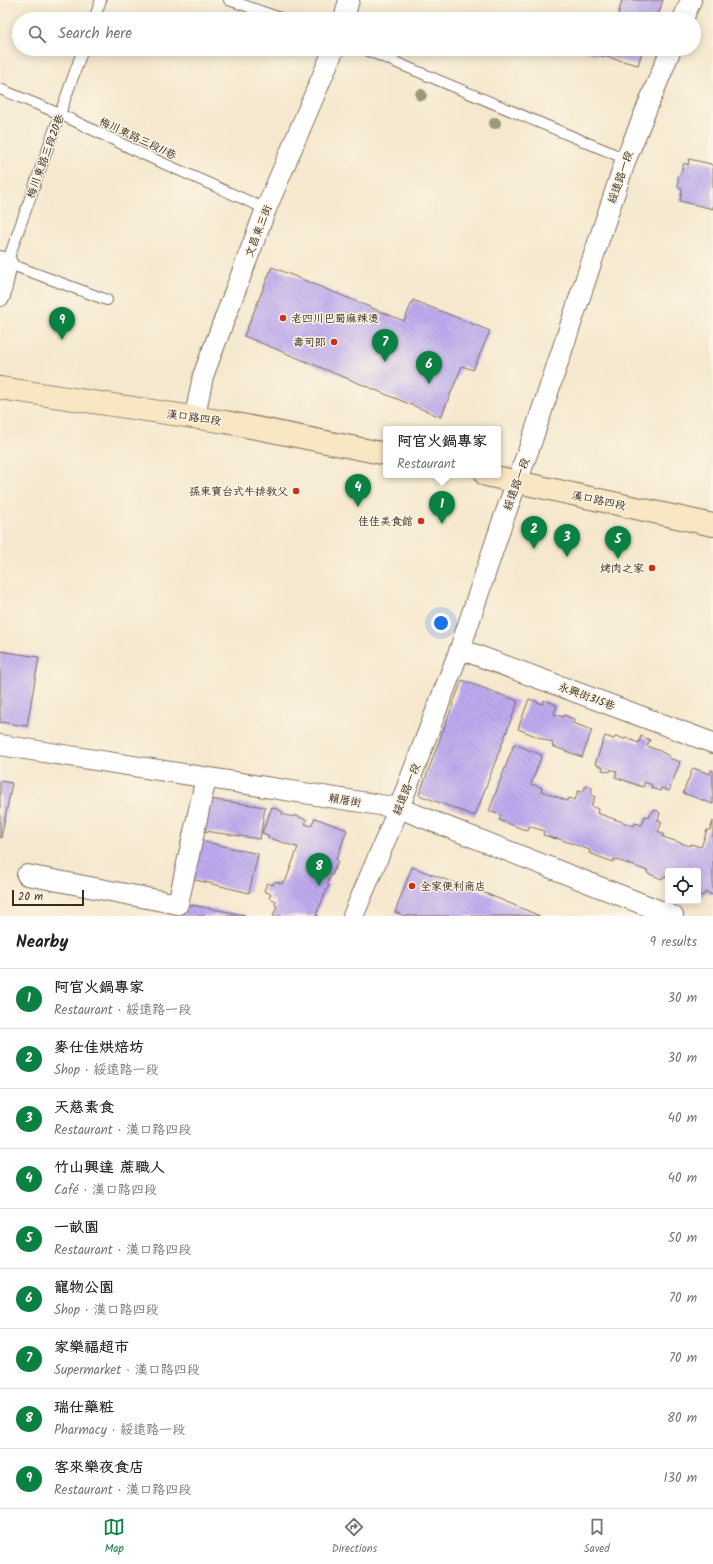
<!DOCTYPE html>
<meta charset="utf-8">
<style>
body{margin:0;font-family:Kalam,"LXGW WenKai TC",sans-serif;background:#f6f6f6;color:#222}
.controls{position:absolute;right:12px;bottom:12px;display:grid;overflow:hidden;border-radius:4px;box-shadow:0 2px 10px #0003}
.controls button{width:36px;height:36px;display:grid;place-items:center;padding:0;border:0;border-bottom:1px solid #e0e0e0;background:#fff;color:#222;font:20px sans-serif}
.scale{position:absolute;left:12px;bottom:10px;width:72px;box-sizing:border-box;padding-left:4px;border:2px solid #3b2a1e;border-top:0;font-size:11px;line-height:14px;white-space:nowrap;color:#3b2a1e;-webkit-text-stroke:3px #fcf5e5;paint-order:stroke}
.you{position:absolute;left:441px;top:623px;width:14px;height:14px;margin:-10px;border:3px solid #fff;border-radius:50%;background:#1a73e8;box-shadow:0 0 0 6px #1a73e833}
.badge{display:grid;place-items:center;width:26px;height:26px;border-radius:50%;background:#0b8043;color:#fff;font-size:13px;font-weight:700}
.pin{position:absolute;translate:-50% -33px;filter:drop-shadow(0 1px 2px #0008)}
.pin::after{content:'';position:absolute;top:21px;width:14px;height:12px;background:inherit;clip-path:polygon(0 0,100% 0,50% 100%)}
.popup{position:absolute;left:383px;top:426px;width:118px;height:52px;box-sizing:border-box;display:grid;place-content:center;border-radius:4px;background:#fff;filter:drop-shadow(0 1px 3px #0005);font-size:13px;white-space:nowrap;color:#767676}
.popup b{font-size:15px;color:#222}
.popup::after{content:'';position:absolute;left:50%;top:100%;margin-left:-8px;border:8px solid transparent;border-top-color:#fff}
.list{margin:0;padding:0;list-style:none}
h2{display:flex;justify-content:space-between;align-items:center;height:52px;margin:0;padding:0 16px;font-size:17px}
h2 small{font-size:13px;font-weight:400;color:#767676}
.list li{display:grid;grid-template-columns:26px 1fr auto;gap:12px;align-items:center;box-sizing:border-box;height:60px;padding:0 16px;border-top:1px solid #e0e0e0}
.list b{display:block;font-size:15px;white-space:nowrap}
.list p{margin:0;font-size:13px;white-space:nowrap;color:#767676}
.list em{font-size:13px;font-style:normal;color:#767676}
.icon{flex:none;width:22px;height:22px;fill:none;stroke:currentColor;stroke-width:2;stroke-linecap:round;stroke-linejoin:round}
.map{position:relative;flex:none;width:713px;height:916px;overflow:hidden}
.search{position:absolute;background:#fff;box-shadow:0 2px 10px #0003;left:12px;right:12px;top:12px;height:44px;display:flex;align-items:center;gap:10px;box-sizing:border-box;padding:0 14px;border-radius:22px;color:#767676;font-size:15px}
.sheet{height:592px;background:#fff}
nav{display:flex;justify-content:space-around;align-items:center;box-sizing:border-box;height:56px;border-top:1px solid #e0e0e0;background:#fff;font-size:11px;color:#767676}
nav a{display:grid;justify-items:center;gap:2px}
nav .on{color:#0b8043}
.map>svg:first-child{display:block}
.building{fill:url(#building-back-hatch)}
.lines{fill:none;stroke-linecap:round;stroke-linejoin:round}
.lane-casing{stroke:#7c6c5c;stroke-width:12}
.street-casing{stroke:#7c6c5c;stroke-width:22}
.secondary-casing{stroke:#7c6c5c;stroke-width:24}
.lane{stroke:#fff;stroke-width:10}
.street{stroke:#fff;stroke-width:20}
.secondary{stroke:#f9e7c3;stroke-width:22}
.tree{fill:#9c987d}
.poi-dot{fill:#c8321e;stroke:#fcf5e5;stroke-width:1.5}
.labels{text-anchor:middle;stroke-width:3;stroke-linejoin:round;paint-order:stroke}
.street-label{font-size:11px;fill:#3b2a1e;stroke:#fcf5e5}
.poi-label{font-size:11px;fill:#3b2a1e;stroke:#fcf5e5;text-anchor:end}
</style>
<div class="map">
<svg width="713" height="916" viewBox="0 0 713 916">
<defs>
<pattern id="building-back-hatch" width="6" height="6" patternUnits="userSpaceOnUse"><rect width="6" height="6" fill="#beabf0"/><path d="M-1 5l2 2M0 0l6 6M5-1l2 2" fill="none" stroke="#9c8bc2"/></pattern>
</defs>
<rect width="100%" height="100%" fill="#fcf5e5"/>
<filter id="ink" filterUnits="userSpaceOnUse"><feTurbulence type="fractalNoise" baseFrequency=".025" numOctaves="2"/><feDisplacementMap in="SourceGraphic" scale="8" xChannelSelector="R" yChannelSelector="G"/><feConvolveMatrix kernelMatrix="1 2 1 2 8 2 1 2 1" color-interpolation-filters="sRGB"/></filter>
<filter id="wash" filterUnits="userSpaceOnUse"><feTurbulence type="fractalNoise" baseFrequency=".012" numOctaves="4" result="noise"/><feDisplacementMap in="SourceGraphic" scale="16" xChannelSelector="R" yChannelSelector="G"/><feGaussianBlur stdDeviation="0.9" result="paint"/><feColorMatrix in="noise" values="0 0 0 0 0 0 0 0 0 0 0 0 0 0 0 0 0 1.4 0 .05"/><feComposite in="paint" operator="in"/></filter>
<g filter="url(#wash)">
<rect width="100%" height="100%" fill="#f5e8ce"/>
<g id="blocks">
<g class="building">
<polygon points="622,0 663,0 657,19 617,19"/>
<polygon points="588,49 643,49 638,65 587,52"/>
<polygon points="689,159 711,164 711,165 713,166 713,209 680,201 682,189 678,188 678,177 681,173 684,163 688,165"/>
<polygon points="272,267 404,321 413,300 490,331 473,370 462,366 441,417 244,336"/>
<polygon points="0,651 39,657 27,726 0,722"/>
<polygon points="462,680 518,701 475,816 419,795"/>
<polygon points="529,699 543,704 544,700 557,705 554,714 563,717 564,715 574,719 573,723 592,730 582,757 552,746 553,743 518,729"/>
<polygon points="605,736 614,739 616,736 624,739 626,738 639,743 641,736 650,740 647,746 660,751 669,756 669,758 680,762 669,791 661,788 660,791 651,788 652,785 645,782 643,787 615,777 617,772 611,769 610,772 602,770 603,767 595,764"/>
<polygon points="514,744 542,755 531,784 542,788 541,791 557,797 567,801 569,798 575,800 578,791 583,792 585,787 591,786 592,788 591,795 595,797 591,806 598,809 597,813 634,826 635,823 642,825 645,816 649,817 653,811 657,810 660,813 658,820 662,822 658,831 664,834 663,837 690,846 691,844 701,847 707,830 710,830 713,821 713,895 705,892 703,896 698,894 698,871 668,871 668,878 663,877 662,879 647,873 648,871 614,859 613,862 589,853 590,850 556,838 556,839 543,835 544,831 529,826 528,831 499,820 501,815 489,811"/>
<polygon points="693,768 710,774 711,770 713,770 713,804 683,793"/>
<polygon points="0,781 12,783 1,838 0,838"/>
<polygon points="210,799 265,807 260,839 205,831"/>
<polygon points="272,807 283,812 282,814 293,817 294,815 307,820 305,824 311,826 315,818 347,830 336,860 338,861 332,875 331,875 327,884 329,885 316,915 319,916 273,916 277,906 275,905 276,901 269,898 271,894 264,891 267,883 273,885 275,881 282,884 284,880 286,880 298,847 296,847 267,837 268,835 262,833"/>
<polygon points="201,841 258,854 249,893 192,879"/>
<polygon points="412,867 460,885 461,883 540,916 404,916 395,912"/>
<polygon points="186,904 245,915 245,916 183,916"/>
</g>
</g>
</g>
<g filter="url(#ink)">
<use href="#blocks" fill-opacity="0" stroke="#7c6c5c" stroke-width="1"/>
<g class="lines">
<g class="lane-casing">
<g id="lane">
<polyline points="229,0 283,19"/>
<polyline points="94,19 101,0"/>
<polyline points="83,49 7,263 107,300"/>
<polyline points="364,49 626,159"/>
<polyline points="0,89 60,114 147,156 266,209"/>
</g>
</g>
<g class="street-casing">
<g id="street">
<polyline points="344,19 349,0"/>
<polyline points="683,19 691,0"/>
<polyline points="0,261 7,263 0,296"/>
<polyline points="195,416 203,376 266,209 334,49"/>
<polyline points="460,649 713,743"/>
<polyline points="0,745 399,808 673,916"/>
<polyline points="27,875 178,904 206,778"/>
<polyline points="353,916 399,808 460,649 502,523 531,443 626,159 671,49"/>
</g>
</g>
<g class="secondary-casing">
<g id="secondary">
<polyline points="0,388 226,422 386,454"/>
<polyline points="486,475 713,525"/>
</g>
</g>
<use href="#lane" class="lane"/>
<use href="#street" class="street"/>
<use href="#secondary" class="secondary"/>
</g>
<g class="tree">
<circle cx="421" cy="95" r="6"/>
<circle cx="495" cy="123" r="6"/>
</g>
</g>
<g class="poi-dot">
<circle cx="283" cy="318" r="4"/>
<circle cx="334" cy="342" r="4"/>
<circle cx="296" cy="491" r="4"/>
<circle cx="421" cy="521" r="4"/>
<circle cx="652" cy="568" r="4"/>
<circle cx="412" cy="886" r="4"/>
</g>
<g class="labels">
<g class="street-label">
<text transform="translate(138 138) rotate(25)" y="4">梅川東路三段11巷</text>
<text transform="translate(45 156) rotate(-70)" y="4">梅川東路三段20巷</text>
<text transform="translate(620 177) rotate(-71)" y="4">綏遠路一段</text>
<text transform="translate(258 231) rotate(-69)" y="4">文昌東三街</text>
<text transform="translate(194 417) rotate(8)" y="4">漢口路四段</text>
<text transform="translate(516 484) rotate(-70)" y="4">綏遠路一段</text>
<text transform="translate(599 500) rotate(12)" y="4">漢口路四段</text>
<text transform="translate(587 696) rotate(20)" y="4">永興街315巷</text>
<text transform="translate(406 789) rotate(-68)" y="4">綏遠路一段</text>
<text transform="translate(345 800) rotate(9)" y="4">賴厝街</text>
</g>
<g class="poi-label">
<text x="291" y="322" text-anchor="start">老四川巴蜀麻辣燙</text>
<text x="326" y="346">壽司郎</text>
<text x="288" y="495">孫東寶台式牛排教父</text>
<text x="413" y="525">佳佳美食館</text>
<text x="644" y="572">烤肉之家</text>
<text x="420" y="890" text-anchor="start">全家便利商店</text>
</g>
</g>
</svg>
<div class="controls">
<button><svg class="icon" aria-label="locate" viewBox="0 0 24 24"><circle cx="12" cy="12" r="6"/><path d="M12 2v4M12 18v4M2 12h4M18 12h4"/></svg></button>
</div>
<div class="scale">20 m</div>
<div class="you"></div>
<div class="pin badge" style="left:442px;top:524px">1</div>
<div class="popup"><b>阿官火鍋專家</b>Restaurant</div>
<div class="pin badge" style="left:534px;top:549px">2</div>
<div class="pin badge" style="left:567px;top:557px">3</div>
<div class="pin badge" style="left:358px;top:507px">4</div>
<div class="pin badge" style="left:618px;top:559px">5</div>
<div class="pin badge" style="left:429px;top:384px">6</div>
<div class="pin badge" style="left:385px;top:362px">7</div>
<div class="pin badge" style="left:319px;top:886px">8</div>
<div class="pin badge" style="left:62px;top:340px">9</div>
<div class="search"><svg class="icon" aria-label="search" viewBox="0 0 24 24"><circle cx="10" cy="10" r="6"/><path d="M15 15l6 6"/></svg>Search here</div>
</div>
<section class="sheet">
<h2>Nearby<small>9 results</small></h2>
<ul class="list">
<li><span class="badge">1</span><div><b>阿官火鍋專家</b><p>Restaurant · 綏遠路一段</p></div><em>30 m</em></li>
<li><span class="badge">2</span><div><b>麥仕佳烘焙坊</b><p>Shop · 綏遠路一段</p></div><em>30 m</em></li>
<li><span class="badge">3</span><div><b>天慈素食</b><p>Restaurant · 漢口路四段</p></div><em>40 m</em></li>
<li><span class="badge">4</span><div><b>竹山興達 蔗職人</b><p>Café · 漢口路四段</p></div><em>40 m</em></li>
<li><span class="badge">5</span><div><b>一畝園</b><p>Restaurant · 漢口路四段</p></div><em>50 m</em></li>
<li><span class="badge">6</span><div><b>寵物公園</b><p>Shop · 漢口路四段</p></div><em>70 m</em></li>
<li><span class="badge">7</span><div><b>家樂福超市</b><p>Supermarket · 漢口路四段</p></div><em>70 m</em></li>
<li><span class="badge">8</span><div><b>瑞仕藥粧</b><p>Pharmacy · 綏遠路一段</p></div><em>80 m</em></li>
<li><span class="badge">9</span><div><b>客來樂夜食店</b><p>Restaurant · 漢口路四段</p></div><em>130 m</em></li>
</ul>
</section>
<nav>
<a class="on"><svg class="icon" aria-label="map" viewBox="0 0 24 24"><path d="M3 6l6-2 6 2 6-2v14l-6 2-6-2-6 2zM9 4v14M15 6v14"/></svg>Map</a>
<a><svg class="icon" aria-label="directions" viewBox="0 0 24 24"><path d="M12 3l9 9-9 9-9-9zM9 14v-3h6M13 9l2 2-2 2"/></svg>Directions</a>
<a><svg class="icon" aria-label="saved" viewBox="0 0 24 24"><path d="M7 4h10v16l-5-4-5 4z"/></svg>Saved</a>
</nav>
